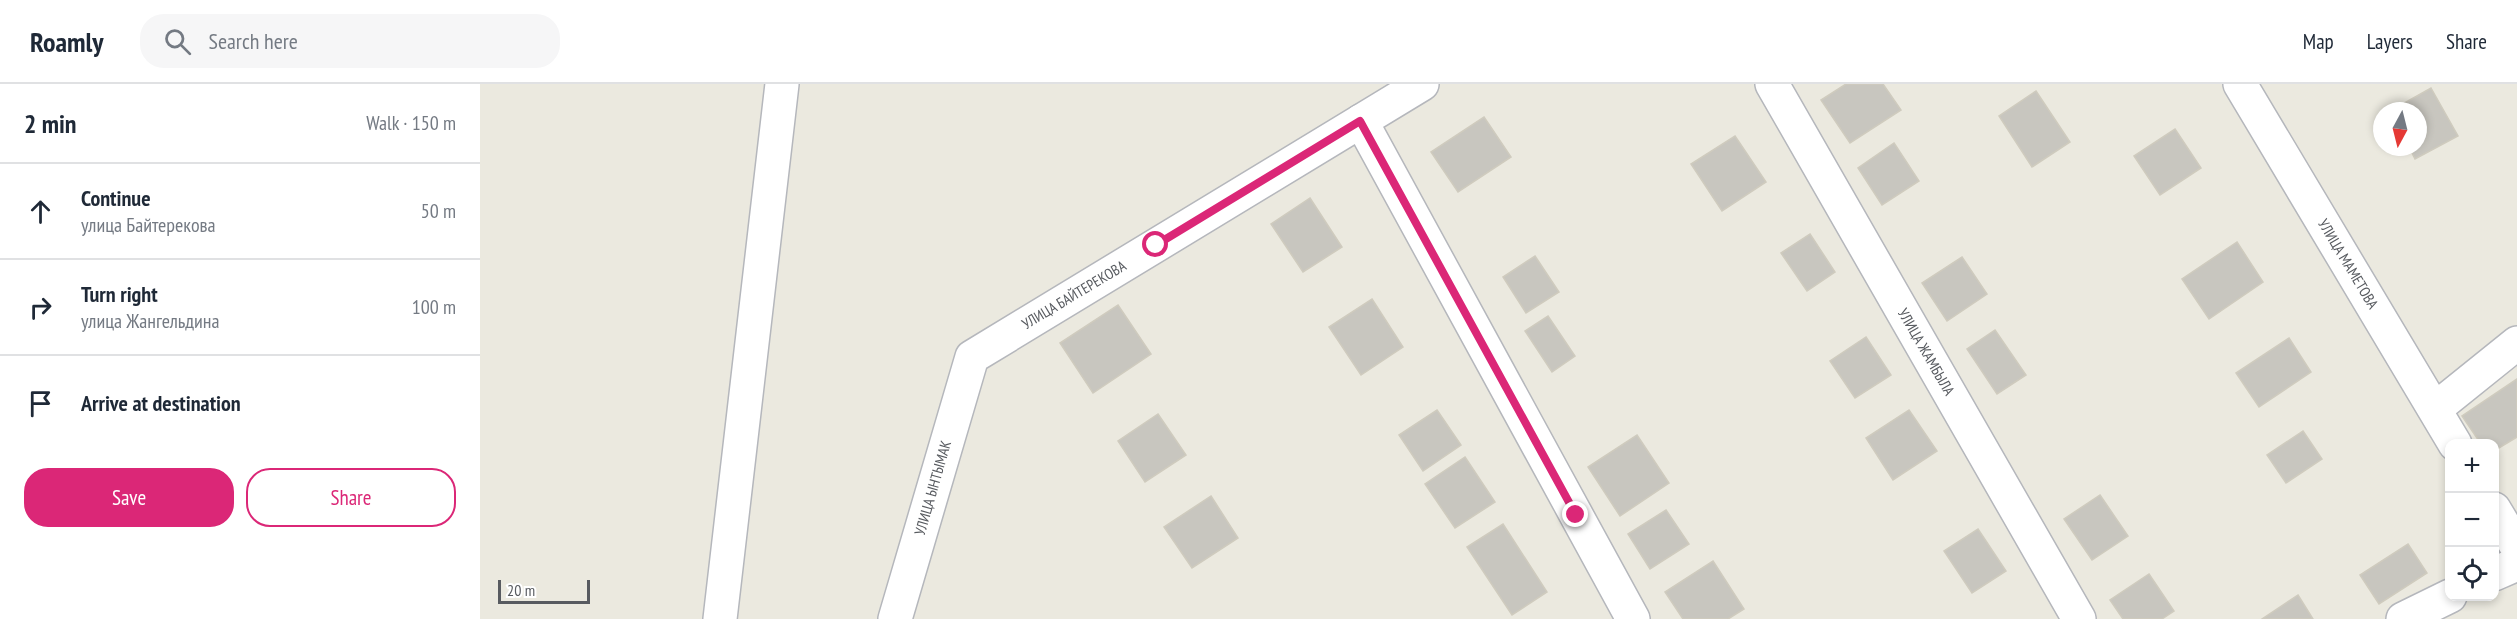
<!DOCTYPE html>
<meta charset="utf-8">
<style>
body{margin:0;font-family:"PT Sans Narrow",sans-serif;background:#f6f6f7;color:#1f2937}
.controls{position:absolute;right:18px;bottom:18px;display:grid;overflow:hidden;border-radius:12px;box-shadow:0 3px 9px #0003}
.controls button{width:54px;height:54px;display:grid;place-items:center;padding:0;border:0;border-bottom:2px solid #e0e1e3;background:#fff;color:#1f2937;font:30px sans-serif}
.compass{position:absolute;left:1893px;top:18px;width:54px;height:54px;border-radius:50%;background:#fff;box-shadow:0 3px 9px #0003;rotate:187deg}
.scale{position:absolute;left:18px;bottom:15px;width:92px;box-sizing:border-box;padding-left:6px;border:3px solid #585b60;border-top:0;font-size:16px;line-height:21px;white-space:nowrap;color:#585b60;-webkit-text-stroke:4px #fff;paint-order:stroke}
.stop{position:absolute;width:18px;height:18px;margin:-14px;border:4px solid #db2777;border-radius:50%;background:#fff}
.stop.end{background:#db2777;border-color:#fff;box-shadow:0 2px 6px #0008}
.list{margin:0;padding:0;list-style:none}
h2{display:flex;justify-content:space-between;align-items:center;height:78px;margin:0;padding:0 24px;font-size:26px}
h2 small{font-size:20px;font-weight:400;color:#747a83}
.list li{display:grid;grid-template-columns:39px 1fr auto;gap:18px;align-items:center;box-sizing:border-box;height:96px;padding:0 24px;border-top:2px solid #e0e1e3}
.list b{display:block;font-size:22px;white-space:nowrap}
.list p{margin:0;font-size:20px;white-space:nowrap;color:#747a83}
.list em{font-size:20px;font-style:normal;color:#747a83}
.actions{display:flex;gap:12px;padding:18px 24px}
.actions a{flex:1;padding:14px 0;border:2px solid #db2777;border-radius:24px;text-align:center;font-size:21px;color:#db2777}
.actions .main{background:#db2777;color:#fff}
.icon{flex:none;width:33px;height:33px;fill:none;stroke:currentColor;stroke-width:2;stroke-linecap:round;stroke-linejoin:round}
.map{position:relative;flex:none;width:2037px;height:535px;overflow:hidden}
header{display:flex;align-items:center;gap:36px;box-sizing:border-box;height:84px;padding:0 30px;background:#fff;border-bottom:2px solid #e0e1e3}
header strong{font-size:28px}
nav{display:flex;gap:33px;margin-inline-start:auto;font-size:21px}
.search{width:420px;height:54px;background:#f6f6f7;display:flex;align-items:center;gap:15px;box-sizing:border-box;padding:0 21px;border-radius:24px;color:#747a83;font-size:22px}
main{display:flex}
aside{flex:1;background:#fff}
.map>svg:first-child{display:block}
.building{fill:#c8c6bf;stroke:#cfcbbe;stroke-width:1.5}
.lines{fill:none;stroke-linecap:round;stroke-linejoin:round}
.minor-casing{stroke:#b5b7bc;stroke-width:36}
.minor{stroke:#fff;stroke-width:33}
.route{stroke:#db2777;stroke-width:8}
.labels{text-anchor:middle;stroke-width:4.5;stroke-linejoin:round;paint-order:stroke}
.street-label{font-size:15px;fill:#585b60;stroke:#fff}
</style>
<header>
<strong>Roamly</strong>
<div class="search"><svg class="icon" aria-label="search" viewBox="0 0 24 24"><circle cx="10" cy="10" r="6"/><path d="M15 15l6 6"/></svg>Search here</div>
<nav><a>Map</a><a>Layers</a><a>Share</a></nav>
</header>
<main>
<aside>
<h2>2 min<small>Walk · 150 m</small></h2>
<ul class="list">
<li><svg class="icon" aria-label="ahead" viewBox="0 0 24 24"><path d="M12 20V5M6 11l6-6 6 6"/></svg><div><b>Continue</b><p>улица Байтерекова</p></div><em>50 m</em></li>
<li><svg class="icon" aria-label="right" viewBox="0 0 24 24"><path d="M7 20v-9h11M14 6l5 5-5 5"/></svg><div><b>Turn right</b><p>улица Жангельдина</p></div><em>100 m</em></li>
<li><svg class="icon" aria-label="arrive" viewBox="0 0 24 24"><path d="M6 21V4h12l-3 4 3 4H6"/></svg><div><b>Arrive at destination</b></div></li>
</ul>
<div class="actions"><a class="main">Save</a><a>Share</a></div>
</aside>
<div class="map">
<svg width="2037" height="535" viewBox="0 0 2037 535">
<rect width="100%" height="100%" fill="#ebe9df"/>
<g class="building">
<polygon points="1366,0 1403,0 1421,26 1370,59 1341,16"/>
<polygon points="1951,4 1978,52 1935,75 1929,63 1938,63 1938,27 1910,27"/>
<polygon points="1556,7 1590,58 1552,83 1519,32"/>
<polygon points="1004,33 1031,73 978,108 951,68"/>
<polygon points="1695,45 1721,84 1680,111 1654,72"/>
<polygon points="1255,52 1286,98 1242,127 1211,80"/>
<polygon points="1414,59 1439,97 1402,121 1378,84"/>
<polygon points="830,114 862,163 823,188 791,140"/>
<polygon points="1330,150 1355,188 1327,207 1301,169"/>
<polygon points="1757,158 1783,198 1729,235 1702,195"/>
<polygon points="1055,172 1079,208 1046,229 1023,193"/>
<polygon points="1482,173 1507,210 1467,237 1442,199"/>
<polygon points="892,215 923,263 881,291 849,243"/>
<polygon points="638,221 671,270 613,309 580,259"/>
<polygon points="1068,232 1095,272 1072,288 1045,247"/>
<polygon points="1515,246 1546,291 1517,310 1487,265"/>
<polygon points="1386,253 1411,291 1375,314 1350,277"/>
<polygon points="1809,254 1831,288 1779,323 1756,289"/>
<polygon points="2037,295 2037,353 2014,367 2014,360 2001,360 1982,332"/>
<polygon points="957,326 981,361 943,387 919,351"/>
<polygon points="1429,326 1457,367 1413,396 1386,354"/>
<polygon points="678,330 706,371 665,398 638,357"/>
<polygon points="1823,347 1842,375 1806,399 1787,371"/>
<polygon points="1157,351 1189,399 1140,432 1108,383"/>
<polygon points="985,373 1015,418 975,444 945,400"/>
<polygon points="1620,411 1648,452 1612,476 1584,435"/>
<polygon points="731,412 758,454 712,484 684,443"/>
<polygon points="1186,426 1209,460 1170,485 1148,450"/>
<polygon points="1023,440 1067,508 1032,531 987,463"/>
<polygon points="1498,445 1526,487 1492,509 1464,467"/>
<polygon points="1928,460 1947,489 1899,520 1880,491"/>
<polygon points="1233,477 1264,525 1248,535 1203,535 1185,508"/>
<polygon points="1669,490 1694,527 1682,535 1643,535 1630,516"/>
<polygon points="1818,511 1833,535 1782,535"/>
</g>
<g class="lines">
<g class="minor-casing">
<g id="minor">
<polyline points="1292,0 1599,535"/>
<polyline points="1760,0 1975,360"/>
<polyline points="881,37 1153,535"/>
<polyline points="1955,325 2037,259"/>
<polyline points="2014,425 2037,463"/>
<polyline points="2014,490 2037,480"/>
<polyline points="240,535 302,0"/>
<polyline points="415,535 492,273 942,0"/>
<polyline points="1923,535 1970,512"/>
</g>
</g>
<use href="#minor" class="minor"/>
</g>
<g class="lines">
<polyline class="route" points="676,161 880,37 1096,431"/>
</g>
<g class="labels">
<g class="street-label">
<text transform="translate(1868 180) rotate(59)" y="5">УЛИЦА МАМЕТОВА</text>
<text transform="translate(594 211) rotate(-31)" y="5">УЛИЦА БАЙТЕРЕКОВА</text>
<text transform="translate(1446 268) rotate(60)" y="5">УЛИЦА ЖАМБЫЛА</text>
<text transform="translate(453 404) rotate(-74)" y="5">УЛИЦА ЫНТЫМАК</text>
</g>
</g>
</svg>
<div class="controls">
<button>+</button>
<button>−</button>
<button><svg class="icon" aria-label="locate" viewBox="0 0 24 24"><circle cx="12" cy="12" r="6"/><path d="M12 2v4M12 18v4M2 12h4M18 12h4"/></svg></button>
</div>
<svg class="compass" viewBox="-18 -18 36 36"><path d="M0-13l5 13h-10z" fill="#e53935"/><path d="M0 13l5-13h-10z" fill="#747a83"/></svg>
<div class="scale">20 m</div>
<div class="stop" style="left:676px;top:161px"></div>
<div class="stop end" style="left:1096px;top:431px"></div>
</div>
</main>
